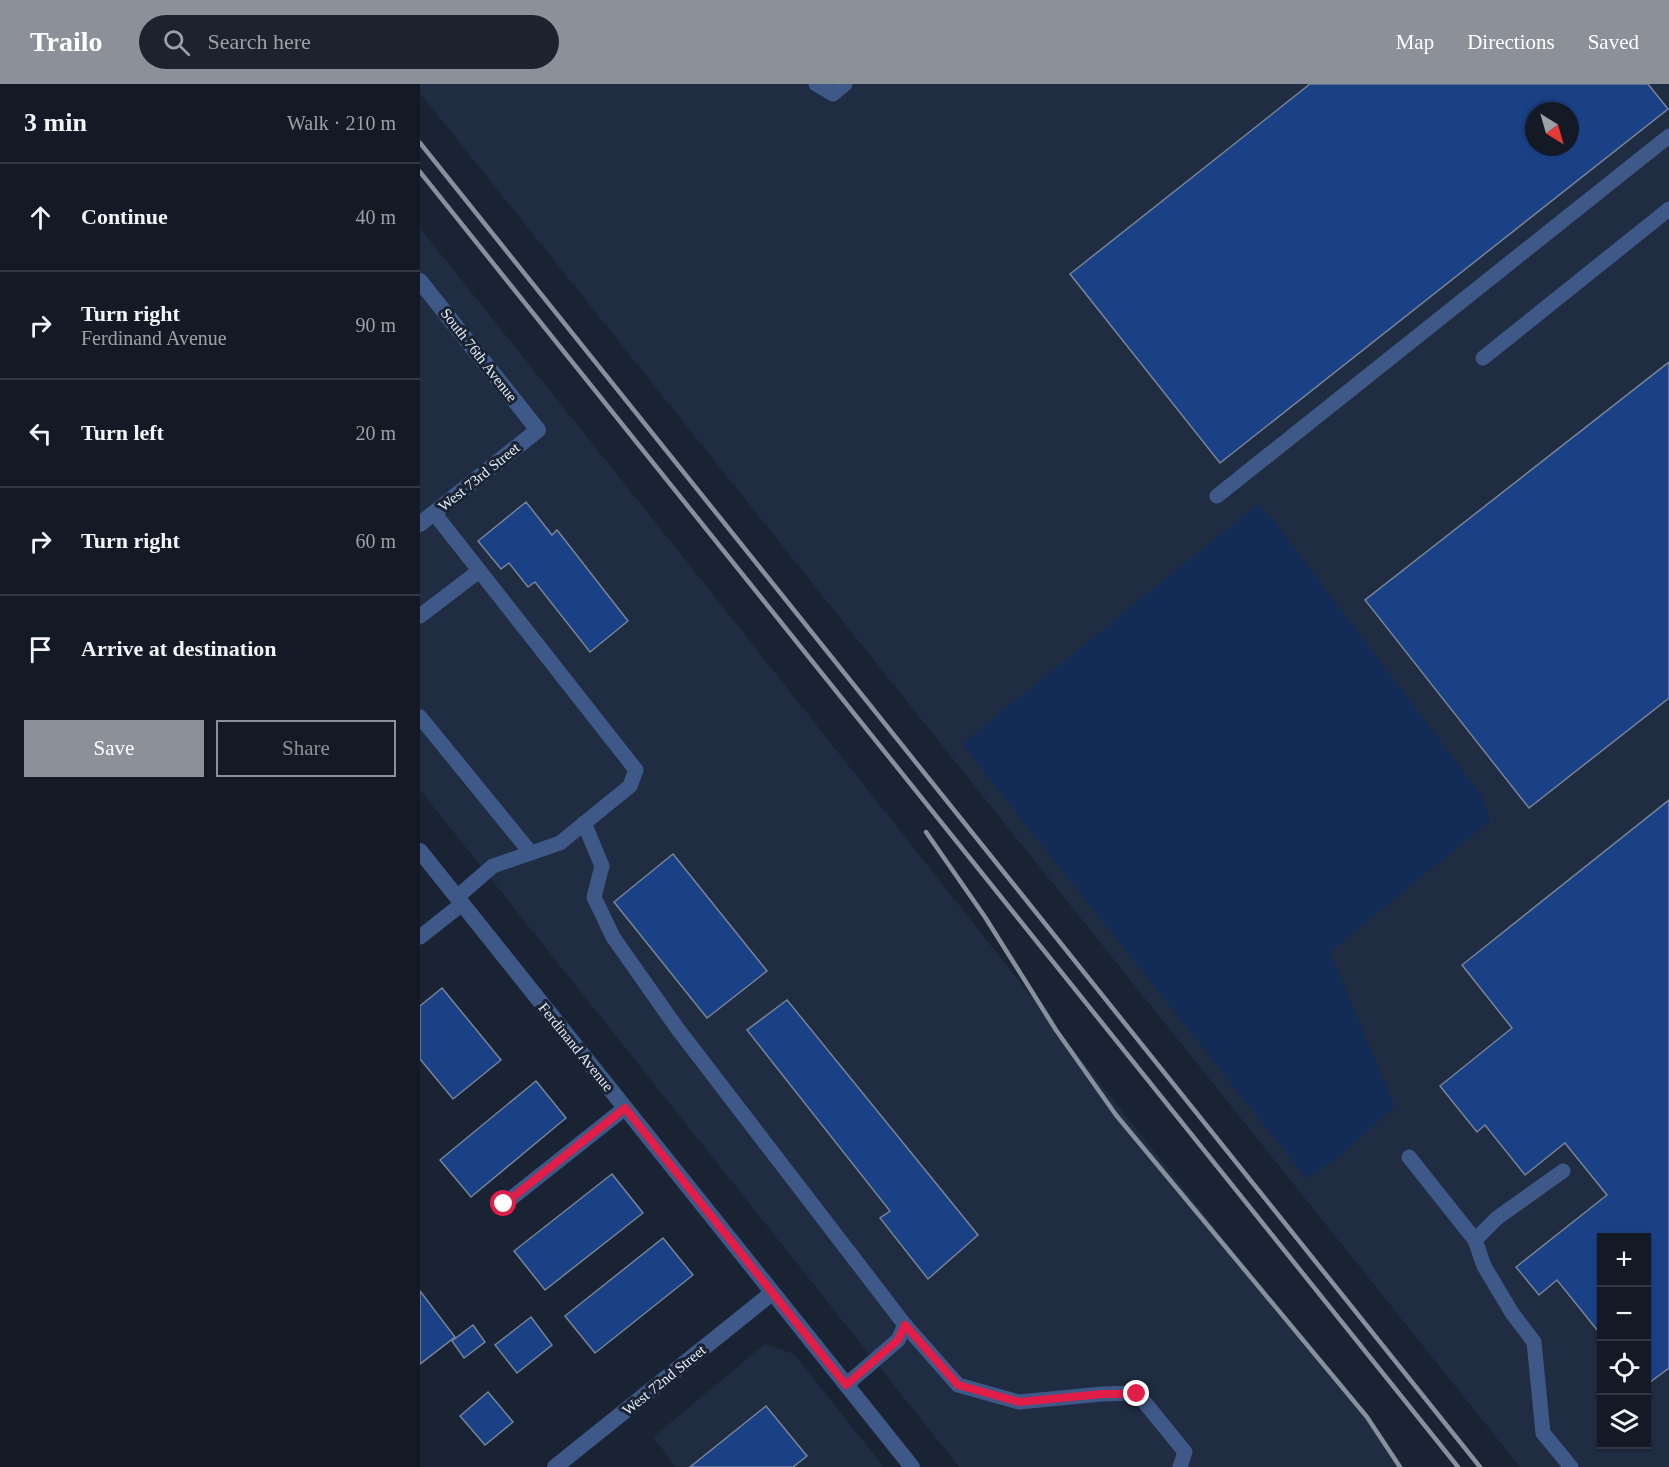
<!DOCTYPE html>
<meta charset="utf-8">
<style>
body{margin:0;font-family:"Times New Roman",serif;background:#1c232e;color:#f1f3f6}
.controls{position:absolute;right:18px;bottom:18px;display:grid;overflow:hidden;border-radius:0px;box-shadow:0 2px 4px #0004}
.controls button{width:54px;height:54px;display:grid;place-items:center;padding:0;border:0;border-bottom:2px solid #323843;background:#131a26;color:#f1f3f6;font:30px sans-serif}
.compass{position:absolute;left:1105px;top:18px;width:54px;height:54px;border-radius:50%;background:#131a26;box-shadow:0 2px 4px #0004;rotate:143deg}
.stop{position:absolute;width:18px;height:18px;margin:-14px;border:4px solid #e11d48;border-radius:50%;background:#fff}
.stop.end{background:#e11d48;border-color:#fff;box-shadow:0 2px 6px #0008}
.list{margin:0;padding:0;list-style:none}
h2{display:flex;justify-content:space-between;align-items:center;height:78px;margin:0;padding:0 24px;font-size:26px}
h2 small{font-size:20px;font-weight:400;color:#9da1a7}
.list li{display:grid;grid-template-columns:39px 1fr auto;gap:18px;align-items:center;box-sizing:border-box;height:108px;padding:0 24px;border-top:2px solid #323843}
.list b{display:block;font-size:22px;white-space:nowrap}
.list p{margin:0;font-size:20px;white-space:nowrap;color:#9da1a7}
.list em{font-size:20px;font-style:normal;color:#9da1a7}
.actions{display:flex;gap:12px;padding:18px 24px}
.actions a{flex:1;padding:14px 0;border:2px solid #8c9099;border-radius:0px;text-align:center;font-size:21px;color:#8c9099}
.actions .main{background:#8c9099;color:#fff}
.icon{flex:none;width:33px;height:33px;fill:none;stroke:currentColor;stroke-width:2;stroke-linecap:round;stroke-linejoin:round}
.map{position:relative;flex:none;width:1249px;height:1383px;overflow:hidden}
header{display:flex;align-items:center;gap:36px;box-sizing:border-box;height:84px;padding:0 30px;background:#8c9099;color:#fff}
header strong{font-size:28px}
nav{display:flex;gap:33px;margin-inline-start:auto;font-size:21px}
.search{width:420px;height:54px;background:#1c232e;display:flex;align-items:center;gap:15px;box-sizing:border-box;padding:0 21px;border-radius:33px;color:#9da1a7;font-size:22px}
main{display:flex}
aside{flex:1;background:#131a26}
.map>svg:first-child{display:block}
.built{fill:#1f2c41;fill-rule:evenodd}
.green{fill:#132c56}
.building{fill:#1a4185;stroke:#778397;stroke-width:1.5;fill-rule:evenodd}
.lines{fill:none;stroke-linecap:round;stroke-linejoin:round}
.service{stroke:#3e5987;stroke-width:15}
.minor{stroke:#3e5987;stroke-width:16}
.rail{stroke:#87909d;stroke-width:4.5}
.route{stroke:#e11d48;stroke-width:8}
.labels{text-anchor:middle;stroke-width:6;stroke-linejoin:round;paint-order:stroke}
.street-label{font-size:15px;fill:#e6edf8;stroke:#192333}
</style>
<header>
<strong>Trailo</strong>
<div class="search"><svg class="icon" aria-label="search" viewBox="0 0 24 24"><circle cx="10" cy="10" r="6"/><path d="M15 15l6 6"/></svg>Search here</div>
<nav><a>Map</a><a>Directions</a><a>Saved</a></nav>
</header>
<main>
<aside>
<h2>3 min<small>Walk · 210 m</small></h2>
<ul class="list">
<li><svg class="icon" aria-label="ahead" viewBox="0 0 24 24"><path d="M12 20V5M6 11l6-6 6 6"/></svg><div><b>Continue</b></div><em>40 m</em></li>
<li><svg class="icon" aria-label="right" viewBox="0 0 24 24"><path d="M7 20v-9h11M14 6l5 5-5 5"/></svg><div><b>Turn right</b><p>Ferdinand Avenue</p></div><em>90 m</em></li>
<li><svg class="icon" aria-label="left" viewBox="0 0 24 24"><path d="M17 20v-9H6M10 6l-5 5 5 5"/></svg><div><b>Turn left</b></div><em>20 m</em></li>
<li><svg class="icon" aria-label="right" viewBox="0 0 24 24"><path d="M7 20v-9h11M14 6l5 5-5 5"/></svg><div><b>Turn right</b></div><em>60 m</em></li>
<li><svg class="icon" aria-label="arrive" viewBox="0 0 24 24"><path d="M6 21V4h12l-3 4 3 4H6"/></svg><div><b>Arrive at destination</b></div></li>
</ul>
<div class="actions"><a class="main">Save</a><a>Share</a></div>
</aside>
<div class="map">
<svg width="1249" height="1383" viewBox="0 0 1249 1383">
<rect width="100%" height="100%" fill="#192333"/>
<g class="built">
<path d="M0,0H1249V1383H1100L0,9ZM1114,27H1150V63H1114ZM1182,1154H1226V1360H1182Z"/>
<polygon points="0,144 276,489 984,1383 539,1383 0,706"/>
<polygon points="345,1260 374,1270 464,1383 256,1383 233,1353"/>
</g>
<polygon class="green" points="838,420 855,438 1062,712 1070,737 910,868 975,1022 923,1070 887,1095 542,660"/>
<g class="building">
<path d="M890,0H1228L1248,25L800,379L650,190ZM1114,27H1150V63H1114Z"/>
<polygon points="1249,278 1249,614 1109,724 945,516"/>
<polygon points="106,418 132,451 137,446 208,537 170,568 115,498 108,503 89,479 81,485 58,457"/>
<polygon points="1249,716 1249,1284 1226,1301 1226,1154 1182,1154 1182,1252 1137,1196 1119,1211 1096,1183 1187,1111 1145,1059 1105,1091 1065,1041 1057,1048 1020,1002 1092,944 1042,881"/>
<polygon points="253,770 347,887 287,934 194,818"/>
<polygon points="22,904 81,976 33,1015 0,975 0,922"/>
<polygon points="367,916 558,1151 508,1195 460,1134 470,1127 327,946"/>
<polygon points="116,997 146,1034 51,1113 20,1076"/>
<polygon points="192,1090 223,1129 125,1206 94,1167"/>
<polygon points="243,1154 273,1191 175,1269 145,1232"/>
<polygon points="0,1207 35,1253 0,1280"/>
<polygon points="111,1233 132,1261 97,1289 75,1261"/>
<polygon points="53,1241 65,1258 44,1274 32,1257"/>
<polygon points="68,1308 93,1338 65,1361 40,1332"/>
<polygon points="346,1322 387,1372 373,1383 270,1383"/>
</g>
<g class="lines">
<g class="service">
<polyline points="396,0 413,10 425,0"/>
<polyline points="1063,274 1249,125"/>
<polyline points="797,412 1249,52"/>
<polyline points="14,429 216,686 210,702 140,759 73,782 37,813"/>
<polyline points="0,532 59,487"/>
<polyline points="0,633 111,769"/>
<polyline points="164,739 182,782 174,813 193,853 257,944 485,1241 478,1256 426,1301"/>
<polyline points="0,853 42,820"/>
<polyline points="989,1073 1055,1156"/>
<polyline points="1143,1087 1077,1134 1055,1156 1064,1182 1092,1229 1114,1258 1123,1349 1151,1383"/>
<polyline points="84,1120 205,1024"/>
<polyline points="485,1241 538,1301 599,1318 682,1310 717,1309 765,1368 760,1383"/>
</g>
<g class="minor">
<polyline points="0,197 118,346 0,440"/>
<polyline points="0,767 492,1383"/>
<polyline points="135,1383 352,1209"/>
</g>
<g class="rail">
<polyline points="0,59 1060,1383"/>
<polyline points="0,88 1038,1383"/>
<polyline points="506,748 565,833 636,946 696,1031 947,1333 980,1383"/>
</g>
</g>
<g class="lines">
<polyline class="route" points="84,1120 205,1024 426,1301 478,1256 485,1241 538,1301 599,1318 682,1310 717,1310"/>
</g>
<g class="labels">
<g class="street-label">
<text transform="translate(59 271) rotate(52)" y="5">South 76th Avenue</text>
<text transform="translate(59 393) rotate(-39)" y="5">West 73rd Street</text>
<text transform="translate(156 963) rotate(51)" y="5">Ferdinand Avenue</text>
<text transform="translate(244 1296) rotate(-39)" y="5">West 72nd Street</text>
</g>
</g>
</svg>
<div class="controls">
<button>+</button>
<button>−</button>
<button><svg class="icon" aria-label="locate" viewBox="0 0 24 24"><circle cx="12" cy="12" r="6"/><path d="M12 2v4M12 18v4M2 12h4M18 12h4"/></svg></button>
<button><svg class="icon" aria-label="layers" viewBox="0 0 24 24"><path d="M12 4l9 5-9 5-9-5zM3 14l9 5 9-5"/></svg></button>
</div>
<svg class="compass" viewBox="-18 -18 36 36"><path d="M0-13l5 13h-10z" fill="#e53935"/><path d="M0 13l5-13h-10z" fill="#9da1a7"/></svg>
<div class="stop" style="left:84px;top:1120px"></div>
<div class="stop end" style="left:717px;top:1310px"></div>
</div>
</main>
